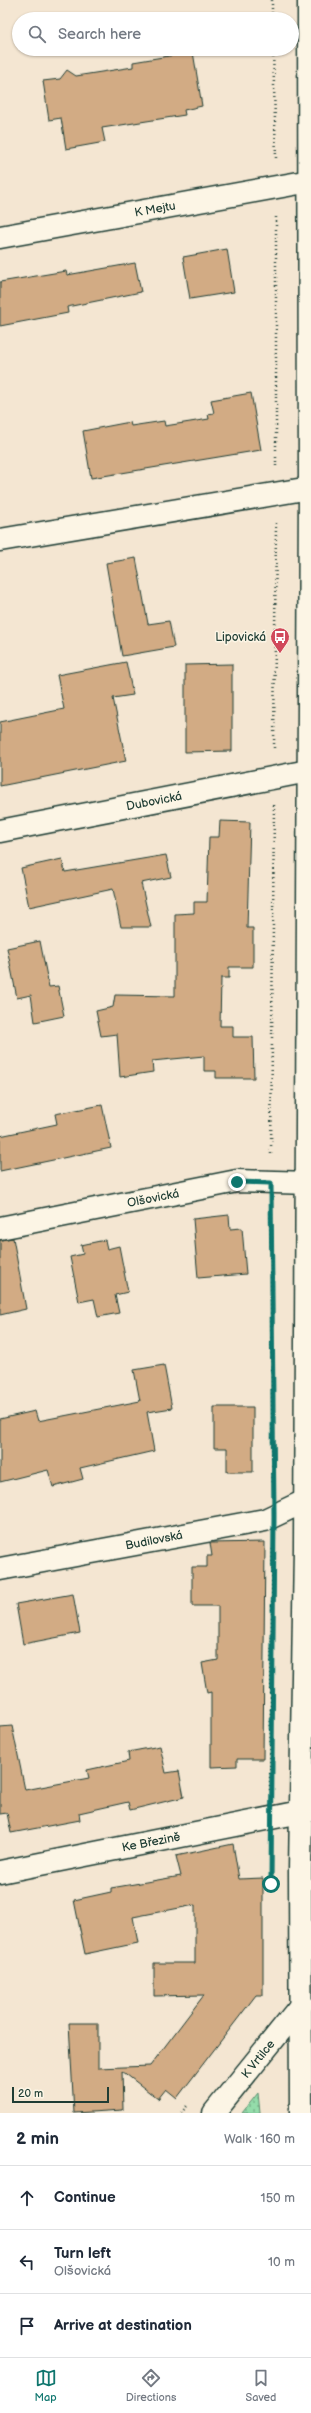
<!DOCTYPE html>
<meta charset="utf-8">
<style>
body{margin:0;font-family:"Balsamiq Sans",sans-serif;background:#f2f2f3;color:#1f2937}
.scale{position:absolute;left:12px;bottom:10px;width:97px;box-sizing:border-box;padding-left:4px;border:2px solid #1f3d34;border-top:0;font-size:11px;line-height:14px;white-space:nowrap;color:#1f3d34;-webkit-text-stroke:3px #fcf5e5;paint-order:stroke}
.stop{position:absolute;width:12px;height:12px;margin:-9px;border:3px solid #0f766e;border-radius:50%;background:#fff}
.stop.end{background:#0f766e;border-color:#fff;box-shadow:0 1px 4px #0008}
.list{margin:0;padding:0;list-style:none}
h2{display:flex;justify-content:space-between;align-items:center;height:52px;margin:0;padding:0 16px;font-size:17px}
h2 small{font-size:13px;font-weight:400;color:#747a83}
.list li{display:grid;grid-template-columns:26px 1fr auto;gap:12px;align-items:center;box-sizing:border-box;height:64px;padding:0 16px;border-top:1px solid #e0e1e3}
.list b{display:block;font-size:15px;white-space:nowrap}
.list p{margin:0;font-size:13px;white-space:nowrap;color:#747a83}
.list em{font-size:13px;font-style:normal;color:#747a83}
.icon{flex:none;width:22px;height:22px;fill:none;stroke:currentColor;stroke-width:2;stroke-linecap:round;stroke-linejoin:round}
.map{position:relative;flex:none;width:311px;height:2113px;overflow:hidden}
.search{position:absolute;background:#fff;box-shadow:0 1px 3px #0004;left:12px;right:12px;top:12px;height:44px;display:flex;align-items:center;gap:10px;box-sizing:border-box;padding:0 14px;border-radius:22px;color:#747a83;font-size:15px}
.sheet{height:244px;background:#fff}
nav{display:flex;justify-content:space-around;align-items:center;box-sizing:border-box;height:56px;border-top:1px solid #e0e1e3;background:#fff;font-size:11px;color:#747a83}
nav a{display:grid;justify-items:center;gap:2px}
nav .on{color:#0f766e}
.map>svg:first-child{display:block}
.grass{fill:url(#grass-dots);stroke:#5a8c6f}
.building{fill:#d2ab84;stroke:#1f3d34}
.lines{fill:none;stroke-linecap:round;stroke-linejoin:round}
.minor-casing{stroke:#1f3d34;stroke-width:25}
.path{stroke:#1f3d34;stroke-width:2.5;stroke-dasharray:1 3;stroke-linecap:butt}
.minor{stroke:#fcf5e5;stroke-width:22}
.route{stroke:#0f766e;stroke-width:5}
.labels{text-anchor:middle;stroke-width:3;stroke-linejoin:round;paint-order:stroke}
.street-label{font-size:12px;fill:#1f3d34;stroke:#fcf5e5}
.poi-label{font-size:12px;fill:#1f3d34;stroke:#fcf5e5;text-anchor:end}
</style>
<div class="map">
<svg width="311" height="2113" viewBox="0 0 311 2113">
<defs>
<pattern id="grass-dots" width="8" height="8" patternUnits="userSpaceOnUse"><rect width="8" height="8" fill="#94dcaa"/><path d="M2 2h.1M6 6h.1" fill="none" stroke="#78b48b" stroke-width="1.8" stroke-linecap="round"/></pattern>
</defs>
<rect width="100%" height="100%" fill="#f4e6d2"/>
<filter id="ink" filterUnits="userSpaceOnUse"><feTurbulence type="fractalNoise" baseFrequency=".025" numOctaves="2"/><feDisplacementMap in="SourceGraphic" scale="8" xChannelSelector="R" yChannelSelector="G"/><feConvolveMatrix kernelMatrix="1 2 1 2 8 2 1 2 1" color-interpolation-filters="sRGB"/></filter>
<g filter="url(#ink)">
<polygon class="grass" points="258,2093 260,2113 242,2113"/>
<g class="building">
<polygon points="193,52 202,106 184,110 185,115 102,128 105,142 66,149 61,118 49,120 43,81 60,79 67,70 76,76 133,67 133,62"/>
<polygon points="227,249 234,292 190,299 183,257"/>
<polygon points="135,263 141,292 67,307 68,313 0,326 0,282 66,271 67,275"/>
<polygon points="251,393 261,450 91,478 83,431 130,422 131,426 164,421 165,426 209,419 208,414 214,413 211,400"/>
<polygon points="136,558 148,624 169,621 174,647 122,656 106,563"/>
<polygon points="126,662 133,695 113,698 126,761 0,786 0,722 64,709 57,675"/>
<polygon points="232,664 232,751 185,752 185,665"/>
<polygon points="220,821 250,822 247,928 253,928 253,967 229,967 229,978 221,978 220,1026 233,1026 233,1037 253,1037 254,1078 216,1078 216,1071 204,1071 204,1056 152,1061 153,1072 120,1077 117,1034 101,1036 96,1011 113,1007 115,995 175,996 175,914 194,913 194,902 207,902 209,837 219,837"/>
<polygon points="166,855 171,877 141,883 151,927 121,927 113,889 29,907 21,868 62,859 65,872"/>
<polygon points="40,941 49,987 58,986 64,1016 35,1022 31,995 17,998 7,948"/>
<polygon points="102,1105 111,1148 0,1171 0,1136 57,1124 55,1114"/>
<polygon points="229,1215 230,1229 242,1228 246,1274 198,1278 193,1219"/>
<polygon points="13,1238 26,1309 0,1315 0,1240"/>
<polygon points="105,1240 107,1249 119,1246 128,1292 115,1295 119,1313 98,1317 94,1299 79,1302 70,1257 83,1254 81,1245"/>
<polygon points="164,1365 172,1408 147,1412 154,1451 80,1468 83,1479 53,1487 48,1470 0,1482 0,1419 35,1411 38,1421 140,1401 134,1370"/>
<polygon points="214,1407 253,1407 253,1472 227,1472 227,1448 214,1448"/>
<polygon points="265,1542 263,1759 237,1759 237,1766 211,1767 211,1692 207,1693 202,1663 218,1660 218,1606 192,1606 192,1567 207,1567 207,1556 212,1556 210,1543"/>
<polygon points="73,1594 80,1633 23,1644 16,1604"/>
<polygon points="12,1726 25,1790 89,1778 87,1770 129,1761 128,1752 160,1746 166,1773 179,1771 184,1797 130,1810 128,1802 79,1813 80,1820 11,1833 7,1813 0,1814 0,1727"/>
<polygon points="233,1844 239,1879 263,1878 263,1995 256,1995 177,2098 166,2089 158,2099 122,2071 123,2110 74,2113 69,2023 98,2023 98,2068 150,2066 204,1995 154,1996 154,1963 195,1963 195,1905 133,1917 138,1943 85,1954 74,1900 111,1892 111,1888 181,1876 176,1856"/>
</g>
<g class="lines">
<g class="minor-casing">
<g id="minor">
<polyline points="0,237 310,181"/>
<polyline points="0,540 310,488"/>
<polyline points="0,831 308,771"/>
<polyline points="0,1228 237,1181 311,1183"/>
<polyline points="0,1569 265,1520 311,1498"/>
<polyline points="0,1872 311,1810"/>
<polyline points="214,2113 302,2004"/>
<polyline points="301,2113 300,1871 305,1547 310,488 309,0"/>
</g>
</g>
<g class="path">
<polyline points="272,0 272,19"/>
<polyline points="273,49 276,158"/>
<polyline points="276,466 276,215"/>
<polyline points="274,748 276,521"/>
<polyline points="271,1154 274,805"/>
<polyline points="271,1209 273,1484"/>
<polyline points="270,1790 273,1547"/>
<polyline points="181,2113 187,2106"/>
</g>
<use href="#minor" class="minor"/>
</g>
</g>
<g class="lines" filter="url(#ink)">
<polyline class="route" points="237,1182 271,1183 274,1516 271,1884"/>
</g>
<defs>
<g id="bus-pin" transform="scale(1)"><path d="M0 17L-7.5 6A9.5 9.5 0 1 1 7.5 6Z" fill="#d1495b" stroke="#fcf5e5"/><path d="M-5-6H5V4H4V6H2V4H-2V6H-4V4H-5ZM-3.5-4V0h7V-4ZM-3.5 1.2v1.5H-2V1.2ZM2 1.2v1.5H3.5V1.2Z" fill="#fff"/></g>
</defs>
<g fill-rule="evenodd">
<use href="#bus-pin" x="280" y="637"/>
</g>
<g class="labels">
<g class="street-label">
<text transform="translate(155 209) rotate(-10)" y="4">K Mejtu</text>
<text transform="translate(154 801) rotate(-11)" y="4">Dubovická</text>
<text transform="translate(153 1198) rotate(-11)" y="4">Olšovická</text>
<text transform="translate(154 1540) rotate(-11)" y="4">Budilovská</text>
<text transform="translate(151 1842) rotate(-11)" y="4">Ke Březině</text>
<text transform="translate(258 2059) rotate(-51)" y="4">K Vrtilce</text>
</g>
<g class="poi-label">
<text x="266" y="641">Lipovická</text>
</g>
</g>
</svg>
<div class="scale">20 m</div>
<div class="stop" style="left:271px;top:1884px"></div>
<div class="stop end" style="left:237px;top:1182px"></div>
<div class="search"><svg class="icon" aria-label="search" viewBox="0 0 24 24"><circle cx="10" cy="10" r="6"/><path d="M15 15l6 6"/></svg>Search here</div>
</div>
<section class="sheet">
<h2>2 min<small>Walk · 160 m</small></h2>
<ul class="list">
<li><svg class="icon" aria-label="ahead" viewBox="0 0 24 24"><path d="M12 20V5M6 11l6-6 6 6"/></svg><div><b>Continue</b></div><em>150 m</em></li>
<li><svg class="icon" aria-label="left" viewBox="0 0 24 24"><path d="M17 20v-9H6M10 6l-5 5 5 5"/></svg><div><b>Turn left</b><p>Olšovická</p></div><em>10 m</em></li>
<li><svg class="icon" aria-label="arrive" viewBox="0 0 24 24"><path d="M6 21V4h12l-3 4 3 4H6"/></svg><div><b>Arrive at destination</b></div></li>
</ul>
</section>
<nav>
<a class="on"><svg class="icon" aria-label="map" viewBox="0 0 24 24"><path d="M3 6l6-2 6 2 6-2v14l-6 2-6-2-6 2zM9 4v14M15 6v14"/></svg>Map</a>
<a><svg class="icon" aria-label="directions" viewBox="0 0 24 24"><path d="M12 3l9 9-9 9-9-9zM9 14v-3h6M13 9l2 2-2 2"/></svg>Directions</a>
<a><svg class="icon" aria-label="saved" viewBox="0 0 24 24"><path d="M7 4h10v16l-5-4-5 4z"/></svg>Saved</a>
</nav>
